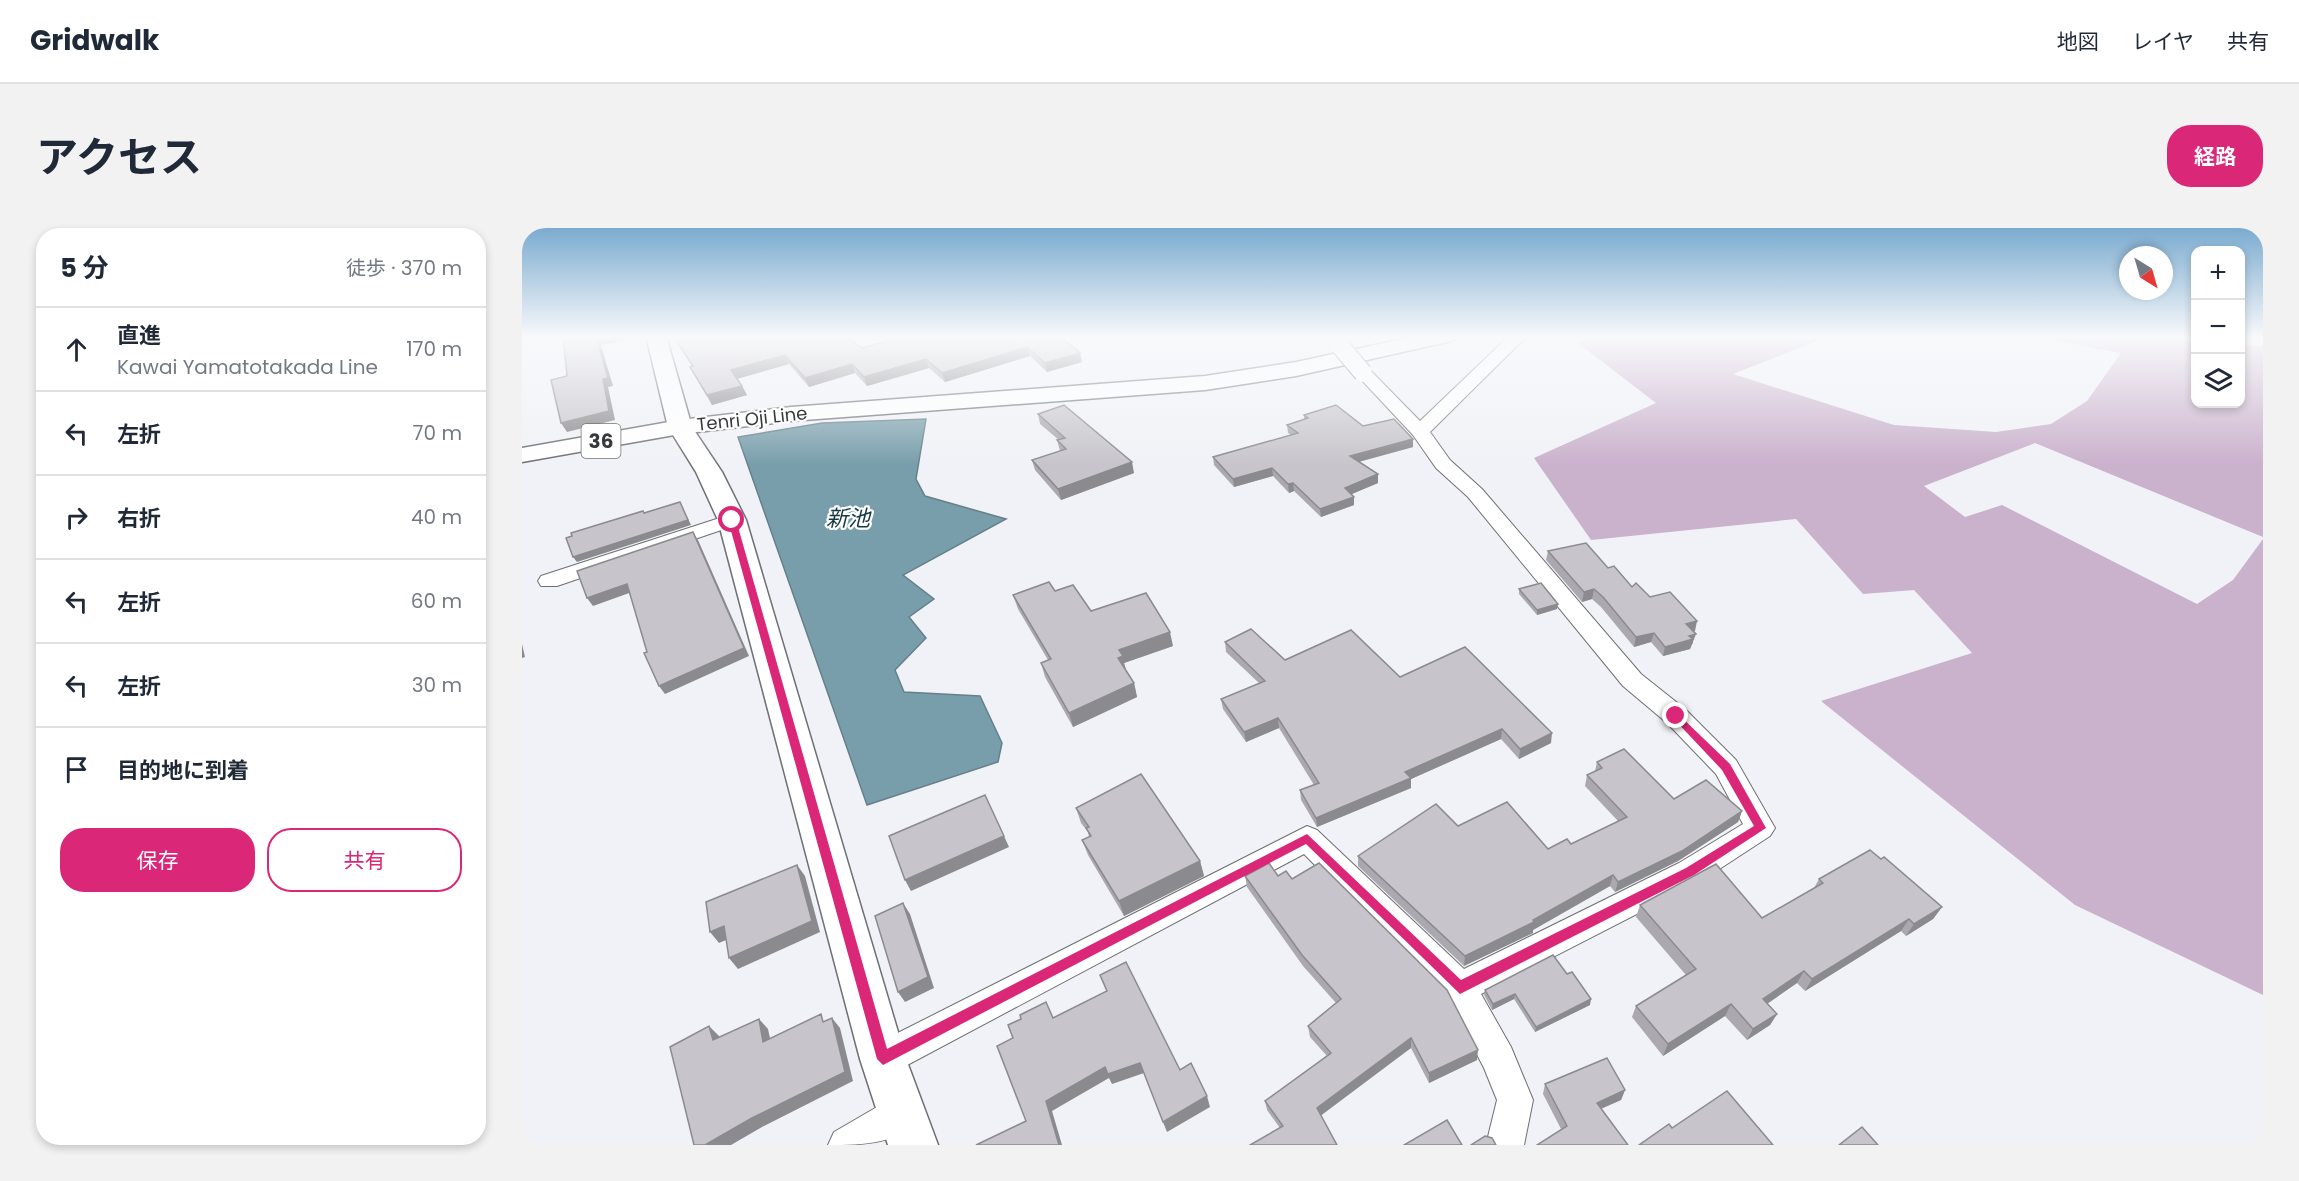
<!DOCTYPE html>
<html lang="ja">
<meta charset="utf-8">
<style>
body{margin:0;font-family:Poppins,"Noto Sans JP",sans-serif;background:#f2f2f3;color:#1f2937}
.controls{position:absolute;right:18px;top:18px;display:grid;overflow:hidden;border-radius:12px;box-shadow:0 3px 9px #0003}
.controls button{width:54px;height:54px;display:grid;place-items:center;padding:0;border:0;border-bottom:2px solid #e0e1e3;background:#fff;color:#1f2937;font:30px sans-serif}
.compass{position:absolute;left:1597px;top:18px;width:54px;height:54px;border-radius:50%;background:#fff;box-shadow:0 3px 9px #0003;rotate:143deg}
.stop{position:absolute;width:18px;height:18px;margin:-14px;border:4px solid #db2777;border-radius:50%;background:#fff}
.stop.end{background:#db2777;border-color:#fff;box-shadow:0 2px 6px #0008}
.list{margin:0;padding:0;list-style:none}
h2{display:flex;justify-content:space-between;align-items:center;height:78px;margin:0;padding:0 24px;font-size:26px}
h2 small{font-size:20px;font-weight:400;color:#747a83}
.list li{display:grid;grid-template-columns:39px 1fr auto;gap:18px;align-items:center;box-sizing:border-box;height:84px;padding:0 24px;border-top:2px solid #e0e1e3}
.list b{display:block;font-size:22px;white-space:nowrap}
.list p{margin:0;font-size:20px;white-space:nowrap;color:#747a83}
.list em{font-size:20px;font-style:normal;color:#747a83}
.actions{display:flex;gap:12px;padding:18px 24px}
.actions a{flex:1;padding:14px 0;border:2px solid #db2777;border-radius:24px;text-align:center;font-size:21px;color:#db2777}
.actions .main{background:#db2777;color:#fff}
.icon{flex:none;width:33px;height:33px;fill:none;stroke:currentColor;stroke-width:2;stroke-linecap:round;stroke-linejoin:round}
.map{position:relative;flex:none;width:1741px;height:917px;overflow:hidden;border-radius:24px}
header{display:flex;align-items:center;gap:36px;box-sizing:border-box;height:84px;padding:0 30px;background:#fff;border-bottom:2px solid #e0e1e3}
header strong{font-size:28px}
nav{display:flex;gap:33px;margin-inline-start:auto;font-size:21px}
.intro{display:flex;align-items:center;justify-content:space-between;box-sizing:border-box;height:144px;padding:0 36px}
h1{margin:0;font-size:42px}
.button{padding:15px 27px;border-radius:24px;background:#db2777;color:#fff;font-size:21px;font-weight:700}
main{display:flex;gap:36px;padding:0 36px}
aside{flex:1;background:#fff;border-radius:24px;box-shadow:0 3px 9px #0003}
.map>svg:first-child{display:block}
.forest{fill:#cab1cc}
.water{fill:#789eab;stroke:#658089;stroke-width:1.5}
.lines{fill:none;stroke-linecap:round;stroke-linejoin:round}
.street-casing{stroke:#6d6f74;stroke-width:2}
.secondary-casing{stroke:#6d6f74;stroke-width:3}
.primary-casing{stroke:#6d6f74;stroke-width:3}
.street{fill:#fff;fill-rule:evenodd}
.secondary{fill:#fff;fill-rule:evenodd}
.primary{fill:#fff;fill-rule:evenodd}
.street-bridge-casing{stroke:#6d6f74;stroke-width:20;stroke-linecap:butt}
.street-bridge{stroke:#fff;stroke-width:18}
.wall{fill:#aba9af}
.shaded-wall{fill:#8b8a8e}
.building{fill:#c7c5cb;stroke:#8b8a8e;stroke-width:1.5}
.route{fill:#db2777}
.labels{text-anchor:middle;stroke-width:4.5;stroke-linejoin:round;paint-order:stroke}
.far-street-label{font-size:18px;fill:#38393b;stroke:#fff}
.shield{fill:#fff;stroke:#747476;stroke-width:1.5}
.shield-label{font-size:20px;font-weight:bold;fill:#38393b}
.water-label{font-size:22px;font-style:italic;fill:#143843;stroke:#fff}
</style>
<header>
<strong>Gridwalk</strong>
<nav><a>地図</a><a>レイヤ</a><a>共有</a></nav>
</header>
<div class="intro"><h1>アクセス</h1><a class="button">経路</a></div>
<main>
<aside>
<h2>5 分<small>徒歩 · 370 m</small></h2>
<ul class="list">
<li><svg class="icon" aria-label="ahead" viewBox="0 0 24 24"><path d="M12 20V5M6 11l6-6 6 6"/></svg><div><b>直進</b><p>Kawai Yamatotakada Line</p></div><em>170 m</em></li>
<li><svg class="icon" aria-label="left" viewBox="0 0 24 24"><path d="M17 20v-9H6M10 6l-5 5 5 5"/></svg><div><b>左折</b></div><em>70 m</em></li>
<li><svg class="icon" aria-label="right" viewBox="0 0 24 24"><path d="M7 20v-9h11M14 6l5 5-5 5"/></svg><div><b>右折</b></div><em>40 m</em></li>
<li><svg class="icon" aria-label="left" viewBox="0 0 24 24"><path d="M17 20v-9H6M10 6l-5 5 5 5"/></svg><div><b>左折</b></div><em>60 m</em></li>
<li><svg class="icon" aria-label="left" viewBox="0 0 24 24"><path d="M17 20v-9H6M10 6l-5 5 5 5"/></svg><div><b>左折</b></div><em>30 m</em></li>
<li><svg class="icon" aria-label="arrive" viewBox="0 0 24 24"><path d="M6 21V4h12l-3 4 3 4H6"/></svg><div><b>目的地に到着</b></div></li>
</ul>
<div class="actions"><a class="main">保存</a><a>共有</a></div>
</aside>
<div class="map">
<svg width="1741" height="917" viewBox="0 0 1741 917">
<rect width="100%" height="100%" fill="#f0f2f7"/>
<polygon class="forest" points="1074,108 1308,108 1211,146 1372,197 1474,204 1529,196 1565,173 1599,125 1509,108 1613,108 1673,113 1674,176 1718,176 1719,117 1741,118 1741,309 1513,215 1402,258 1443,289 1480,277 1675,376 1711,352 1741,311 1741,767 1553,677 1299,473 1450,425 1392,362 1341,366 1274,291 1069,312 1012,230 1134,175 1056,115"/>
<polygon class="water" points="404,191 394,251 403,268 484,291 381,347 412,371 387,389 404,410 373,442 382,464 458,468 480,515 476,534 345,577 216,209 300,195"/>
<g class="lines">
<g class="street-casing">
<g id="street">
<polygon points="987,108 1005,108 908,204 928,232 960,261 1119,446 1163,481 1214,532 1253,600 1248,608 1179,653 959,766 989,819 1011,872 1002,917 964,917 975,872 962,840 926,771 782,626 374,843 361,848 348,843 343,831 348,819 785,598 795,602 942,741 1157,635 1221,596 1194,546 1145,495 1101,458 946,269 914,240 891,207 833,145 841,140 847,141 898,193"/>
<polygon points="210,286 217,288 220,292 217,296 35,358 19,358 16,353 19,348"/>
<path d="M379,865L392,871L398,884C382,917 341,917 306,917L312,904Z"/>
</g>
</g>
<g class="secondary-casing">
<polygon id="secondary" points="124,108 144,108 170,199 200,244 224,292 384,831 416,917 366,917 338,831 196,292 174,244 146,199"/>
</g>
<g class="primary-casing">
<polygon id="primary" points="895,108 935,108 932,112 925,114 774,148 683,162 269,193 158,206 0,234 0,220 158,192 269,179 683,148 774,134"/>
</g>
<use href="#street" class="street"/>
<use href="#secondary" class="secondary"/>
<use href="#primary" class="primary"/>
<g class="street-bridge-casing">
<polyline id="street-bridge" points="819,119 841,145"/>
</g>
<use href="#street-bridge" class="street-bridge"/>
</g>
<g class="wall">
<polygon points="151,108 340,120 538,108 560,134 525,144 508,128 423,154 407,140 345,158 333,145 287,159 267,136 215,151 220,158 225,167 190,177 168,139 170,138"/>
<polygon points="765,108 803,108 801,112"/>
<polygon points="516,186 612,245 539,272 513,242 510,232 538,223 535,212 537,212 518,196"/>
<polygon points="782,187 841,198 891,219 837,234 856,246 856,255 829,266 832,277 799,289 772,263 767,265 751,248 712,259 692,237 691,229 769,207 766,205 765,197 782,191"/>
<polygon points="1026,323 1086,340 1110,359 1128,369 1173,403 1171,404 1171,416 1170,416 1168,421 1141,428 1129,414 1112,419 1079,379 1070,371 1060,374 1024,332"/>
<polygon points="997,361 1035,381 1015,387 997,366"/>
<polygon points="533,363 569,383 651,418 602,435 604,442 612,455 615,469 551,499 523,449 519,435 526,432 496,381 491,367"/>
<polygon points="703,414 763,432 878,449 1029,515 997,531 979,511 889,551 889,560 795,599 779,572 778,562 792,557 757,500 724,514 701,481 699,471 737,455 704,424"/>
<polygon points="1075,534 1152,571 1220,583 1216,594 1156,633 1093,664 1088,658 1011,702 1011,705 942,738 836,638 836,628 936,598 1026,621 1049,616 1096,593 1063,558 1065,547 1073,543"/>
<polygon points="554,580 678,633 682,648 602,688 566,627 560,612 567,609 566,604 559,595"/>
<polygon points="1359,631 1420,679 1411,691 1384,708 1379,703 1283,763 1275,755 1245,775 1255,786 1248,797 1225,812 1203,788 1141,828 1110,789 1114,778 1164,747 1114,689 1118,677 1240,690 1292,660 1297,651"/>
<polygon points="723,648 756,648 770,651 955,832 907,855 889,820 758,900 745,882 743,873 805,828 788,809 786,798 814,775 781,738 725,659"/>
<polygon points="963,762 1068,777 1013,804 992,771 970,782 962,767"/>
<polygon points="1023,856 1103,862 1099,872 1079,881 1039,901 1021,866"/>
</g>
<g class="shaded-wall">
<polygon points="78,108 110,108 110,111 79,117 91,158 86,159 93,192 45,204 39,195 81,151 74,109"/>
<polygon points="505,119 508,128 423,154 420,145"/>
<polygon points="558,125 560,134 525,144 523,135"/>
<polygon points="263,127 267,136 214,151 209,142"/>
<polygon points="404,131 407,140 345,158 342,149"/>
<polygon points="330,136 333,145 287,159 283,150"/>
<polygon points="220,158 225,167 190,177 185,167"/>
<polygon points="891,211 891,219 828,236 828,228"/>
<polygon points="610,234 612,245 539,272 536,261"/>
<polygon points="750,240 751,248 712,259 711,251"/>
<polygon points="856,246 856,255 823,269 823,260"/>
<polygon points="771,255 772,263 767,265 766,256"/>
<polygon points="832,269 832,277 799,289 798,281"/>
<polygon points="158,274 169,297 55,334 51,329"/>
<polygon points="171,304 176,312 227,428 143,466 137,458"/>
<polygon points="105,356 110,364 71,378 65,370"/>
<polygon points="1072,361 1070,371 1060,374 1062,364"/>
<polygon points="1036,376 1035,381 1015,387 1015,382"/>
<polygon points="1175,393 1173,403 1162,406 1164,396"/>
<polygon points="648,404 651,418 602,435 604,442 599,444 596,430 597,422"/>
<polygon points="1132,405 1129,414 1112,419 1114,409"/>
<polygon points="1174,406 1168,421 1141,428 1143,419 1167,408"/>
<polygon points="0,416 3,429 0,430"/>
<polygon points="612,455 615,469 551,499 547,485"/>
<polygon points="756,490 757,500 724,514 722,504"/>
<polygon points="980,501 979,511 889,551 889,560 795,599 794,590 883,544"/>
<polygon points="1030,505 1029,515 997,531 998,521"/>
<polygon points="1220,583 1216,594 1156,633 1093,664 1096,654"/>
<polygon points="482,608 487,619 389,663 383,652"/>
<polygon points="678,633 682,648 602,688 597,673"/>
<polygon points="275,637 283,648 298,704 216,741 207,730"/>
<polygon points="1091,647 1088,658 1011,702 1011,705 942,738 943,728 1011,692"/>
<polygon points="381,675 388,686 412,760 383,774 376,764"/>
<polygon points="1420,679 1411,691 1384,708 1392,696"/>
<polygon points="1387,691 1379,703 1283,763 1290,751"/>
<polygon points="202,698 211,709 197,715 188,704"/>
<polygon points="1282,743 1275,755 1235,783 1241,771"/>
<polygon points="993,766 992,771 970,782 971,776"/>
<polygon points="1069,771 1068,777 1013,804 1014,799"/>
<polygon points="1209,776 1203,788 1141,828 1146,816"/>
<polygon points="1255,786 1248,797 1225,812 1231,801"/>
<polygon points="310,790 318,800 331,853 240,899 209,917 183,917"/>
<polygon points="237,791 246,801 251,824 241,814"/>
<polygon points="187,798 197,808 201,822 191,812"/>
<polygon points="889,810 889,820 797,889 795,880"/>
<polygon points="956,822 955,832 907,855 907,845"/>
<polygon points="618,835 622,845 590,856 587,850 530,883 540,917 537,917 524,873 583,839"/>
<polygon points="1103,862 1099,872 1071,884 1075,875"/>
<polygon points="685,868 688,879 645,904 641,894"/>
</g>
<g class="building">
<polygon points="41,108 78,108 74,109 86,150 81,151 87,183 39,195 29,152 45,148"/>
<polygon points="151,108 325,108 340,120 383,108 538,108 558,125 523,135 505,119 420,145 404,131 342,149 330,136 283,150 263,127 209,142 220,158 185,167 168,139 171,138"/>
<polygon points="542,177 610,234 536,261 510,232 544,221 535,212 543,210 516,186"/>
<polygon points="814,177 841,198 872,191 891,211 828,228 856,246 823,260 832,269 798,281 771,255 766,256 750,240 711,251 691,229 776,205 765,197 786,190 782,187"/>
<polygon points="158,274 166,292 51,329 44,310 50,308 49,305 121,283 122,285"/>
<polygon points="171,304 222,420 137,458 122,425 125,424 105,356 65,370 55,343"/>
<polygon points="1064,315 1086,340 1092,338 1110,359 1114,355 1128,369 1148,364 1175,393 1164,396 1174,406 1167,408 1171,411 1143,419 1132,405 1114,409 1081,369 1072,361 1062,364 1026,323"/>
<polygon points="527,354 533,363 551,357 569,383 624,365 648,404 597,422 601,428 596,430 612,455 547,485 519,435 529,431 491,367"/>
<polygon points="1019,355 1036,376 1015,382 997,361"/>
<polygon points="729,401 763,432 829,402 878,449 943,419 1030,505 998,521 980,501 883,544 889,550 794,590 778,562 797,555 756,490 722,504 699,471 743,453 703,414"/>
<polygon points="1102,521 1152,571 1184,552 1220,583 1160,623 1096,654 1091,647 1011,692 1012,694 943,728 836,628 914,576 936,598 985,574 1026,621 1045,611 1049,616 1105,589 1065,547 1080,540 1075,534"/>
<polygon points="619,546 678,633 597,673 560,612 569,608 564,600 567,599 554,580"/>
<polygon points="463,567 482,608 383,652 367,608"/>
<polygon points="1348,622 1359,631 1362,629 1420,679 1392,696 1387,691 1290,751 1282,743 1241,771 1255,786 1231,801 1209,776 1146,816 1114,778 1174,741 1118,677 1194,636 1240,690 1301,655 1297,651"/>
<polygon points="747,635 756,648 764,643 770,651 797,635 925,762 956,822 907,845 889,810 795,880 815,917 728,917 761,898 743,873 809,825 786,798 819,771 780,727 723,648"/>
<polygon points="275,637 290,693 207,730 202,698 188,704 184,674"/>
<polygon points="381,675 406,749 376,764 353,688"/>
<polygon points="1031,727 1045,746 1050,744 1069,771 1014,799 993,766 971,776 963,762"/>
<polygon points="604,734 658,842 669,835 685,868 641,894 618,835 586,846 583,839 524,873 537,917 454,917 504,893 475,818 491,810 486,797 499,791 498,787 524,774 531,790 585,763 578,747"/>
<polygon points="299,786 301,794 310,790 323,844 230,890 183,917 172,917 148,819 187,798 191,812 237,791 241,814"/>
<polygon points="1085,830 1103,862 1075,875 1106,917 1015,917 1045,898 1023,856"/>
<polygon points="1205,863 1251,917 1117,917 1147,896 1150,900"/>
<polygon points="925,892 940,917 882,917"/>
<polygon points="1340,899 1356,917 1317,917"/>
<polygon points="963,908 970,910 974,917 949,917"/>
</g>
<linearGradient id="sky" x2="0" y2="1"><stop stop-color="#7babd0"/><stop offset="0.46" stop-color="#f8f9fb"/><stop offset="1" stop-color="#f8f9fb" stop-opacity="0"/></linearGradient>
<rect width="1741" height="237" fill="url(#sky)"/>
<polygon class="route" points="210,289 214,292 365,821 785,606 939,752 1164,640 1232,598 1200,542 1151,490 1151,485 1154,484 1208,536 1244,600 1172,647 938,766 784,616 361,837 355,831 206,292"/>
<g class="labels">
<g class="far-street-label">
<text transform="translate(230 191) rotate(-6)" y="6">Tenri Oji Line</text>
</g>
<rect class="shield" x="59.5" y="196" width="39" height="34" rx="4.5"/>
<g class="shield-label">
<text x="79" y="220">36</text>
</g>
<g class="water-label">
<text x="326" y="298">新池</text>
</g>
</g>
</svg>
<div class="controls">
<button>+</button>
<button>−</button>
<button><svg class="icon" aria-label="layers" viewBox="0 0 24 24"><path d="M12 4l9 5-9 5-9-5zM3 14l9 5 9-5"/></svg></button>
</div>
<svg class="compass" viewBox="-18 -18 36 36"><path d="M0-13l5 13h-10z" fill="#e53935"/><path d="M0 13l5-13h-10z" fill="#747a83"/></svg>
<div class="stop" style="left:210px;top:292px"></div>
<div class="stop end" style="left:1154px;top:488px"></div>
</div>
</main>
